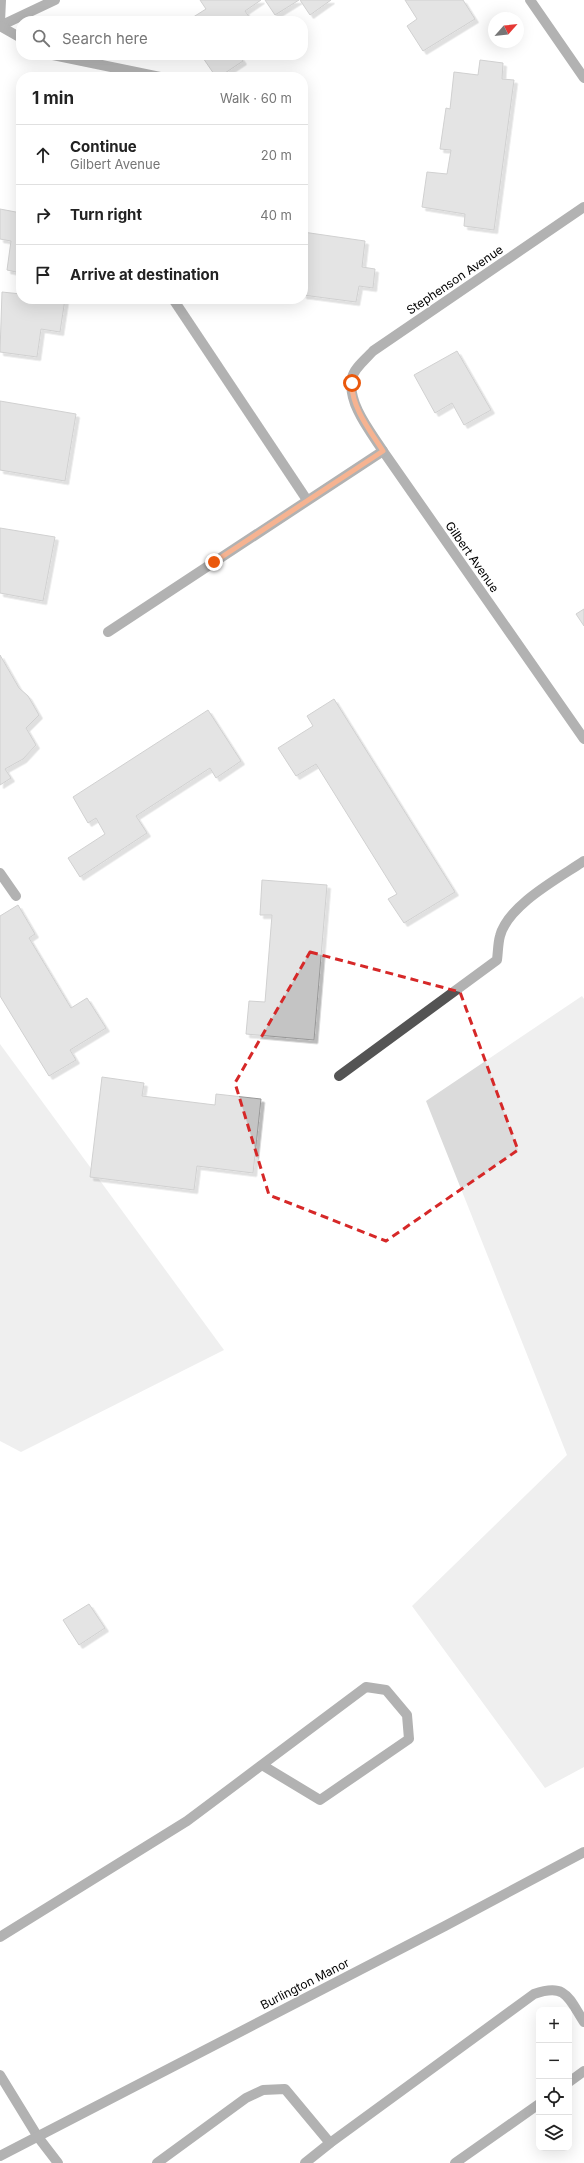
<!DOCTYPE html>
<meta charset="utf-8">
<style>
body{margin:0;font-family:Inter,sans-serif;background:#f2f2f2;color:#222}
.controls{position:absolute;right:12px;bottom:12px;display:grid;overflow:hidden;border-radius:8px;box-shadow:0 4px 16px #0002}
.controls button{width:36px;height:36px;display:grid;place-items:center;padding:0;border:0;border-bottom:1px solid #e0e0e0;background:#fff;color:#222;font:20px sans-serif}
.compass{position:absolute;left:488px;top:12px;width:36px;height:36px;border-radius:50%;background:#fff;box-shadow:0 4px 16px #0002;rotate:63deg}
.stop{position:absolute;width:12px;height:12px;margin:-9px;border:3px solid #ea580c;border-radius:50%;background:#fff}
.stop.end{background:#ea580c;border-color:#fff;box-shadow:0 1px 4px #0008}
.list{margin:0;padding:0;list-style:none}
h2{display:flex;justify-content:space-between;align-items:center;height:52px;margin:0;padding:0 16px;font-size:17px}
h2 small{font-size:13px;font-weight:400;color:#767676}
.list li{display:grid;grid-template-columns:26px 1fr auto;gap:12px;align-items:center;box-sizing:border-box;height:60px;padding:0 16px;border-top:1px solid #e0e0e0}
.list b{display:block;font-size:15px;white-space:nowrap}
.list p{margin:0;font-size:13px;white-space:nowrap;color:#767676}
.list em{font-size:13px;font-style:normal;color:#767676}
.icon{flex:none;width:22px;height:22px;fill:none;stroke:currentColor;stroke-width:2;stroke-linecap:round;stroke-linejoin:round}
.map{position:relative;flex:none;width:584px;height:2163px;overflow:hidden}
.search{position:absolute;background:#fff;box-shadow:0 4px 16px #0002;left:16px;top:16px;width:292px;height:44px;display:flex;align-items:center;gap:10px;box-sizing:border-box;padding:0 14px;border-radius:16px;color:#767676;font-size:15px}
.panel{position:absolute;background:#fff;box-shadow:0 4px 16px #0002;left:16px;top:72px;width:292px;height:232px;border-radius:16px}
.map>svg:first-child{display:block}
.green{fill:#dbdbdb}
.building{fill:#c4c4c4;stroke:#989898;filter:url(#shadow)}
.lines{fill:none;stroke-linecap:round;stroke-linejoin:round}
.minor{stroke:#545454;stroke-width:10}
.route{stroke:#ea580c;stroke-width:5}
.marked{fill:none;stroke:#d62828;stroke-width:3;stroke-dasharray:8 5;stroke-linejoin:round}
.labels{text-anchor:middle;stroke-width:3;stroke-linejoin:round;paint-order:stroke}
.street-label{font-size:12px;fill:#000;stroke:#fff}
</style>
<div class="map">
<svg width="584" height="2163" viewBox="0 0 584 2163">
<defs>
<filter id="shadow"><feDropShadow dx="3.5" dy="3.5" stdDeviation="0" flood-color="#0004"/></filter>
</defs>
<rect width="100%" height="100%" fill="#fff"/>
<g class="green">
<polygon points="582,996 584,999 584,1767 545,1788 412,1606 567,1455 426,1101"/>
<polygon points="0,1044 224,1350 21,1452 0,1441"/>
</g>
<g class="building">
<polygon points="200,0 261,0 245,11 252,21 187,21 206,9"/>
<polygon points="265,0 299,0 275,15"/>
<polygon points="300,0 331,0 310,15"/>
<polygon points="405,0 463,0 475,19 423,51 407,26 417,19"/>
<polygon points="201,55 239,55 243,61 219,77 216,77"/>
<polygon points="480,60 503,63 502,79 514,80 494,230 464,226 465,214 422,207 427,172 447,174 451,150 440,149 446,108 450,109 454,72 478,75"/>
<polygon points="0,209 21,213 21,273 7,270 11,241 0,239"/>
<polygon points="303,232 365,241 362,267 375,269 373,288 359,286 356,302 303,295"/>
<polygon points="2,292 21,294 21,299 65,299 60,332 41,329 37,357 0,352"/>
<polygon points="457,351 491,410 464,425 452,403 435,413 414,375"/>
<polygon points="0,401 76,414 65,481 0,470"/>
<polygon points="0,528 55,537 43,601 0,593"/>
<polygon points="584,609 584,626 576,614"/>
<polygon points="0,655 19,688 28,696 39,715 26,728 36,745 23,759 5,769 11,778 0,785"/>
<polygon points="334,699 455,892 404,923 388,899 397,894 316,764 296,776 278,748 313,726 307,716"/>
<polygon points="208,710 241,761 216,778 210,768 136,816 147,833 80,877 68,858 105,834 96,818 88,823 73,797"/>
<polygon points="262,880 327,885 314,1040 246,1034 249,1001 265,1002 272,915 260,915"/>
<polygon points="18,905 35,934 29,938 71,1008 87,998 106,1028 70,1050 76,1060 49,1076 0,996 0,916"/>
<polygon points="102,1077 144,1083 142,1096 215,1105 216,1094 261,1099 253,1173 197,1166 194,1190 90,1177"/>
<polygon points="89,1604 105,1628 79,1645 63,1620"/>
</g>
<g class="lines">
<g class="minor">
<polyline points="530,0 584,78"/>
<polyline points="0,22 1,0"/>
<polyline points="0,26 55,0"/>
<polyline points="0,26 21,38"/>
<polyline points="53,55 160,77"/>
<path d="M584,207L373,351C366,359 354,368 352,378C347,403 370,431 383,451L584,739"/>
<polyline points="173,299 307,500"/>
<polyline points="108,632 383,451"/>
<polyline points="0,873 16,896"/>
<path d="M339,1076L497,960C498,952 498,943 500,936C508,905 559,878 584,861"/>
<polyline points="0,1937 187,1821 366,1687 386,1690 407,1715 409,1739 320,1800 262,1765"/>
<polyline points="0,2075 38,2137 58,2163"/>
<polyline points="569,2082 584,2071"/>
<polyline points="0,2156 445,1926 584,1852"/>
<polyline points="157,2163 246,2098 263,2090 285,2089 330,2143"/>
<path d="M305,2163L330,2143L534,1994C566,1983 568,1997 584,2022"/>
<polyline points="455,2163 539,2104"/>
</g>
</g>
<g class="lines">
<path class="route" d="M214,562L383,451C371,432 351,407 352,383"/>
</g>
<path d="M0 0H584V2163H0ZM310,952L460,992L518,1150L386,1241L269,1195L235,1083Z" fill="#fff" fill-opacity=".55" fill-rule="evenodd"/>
<path class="marked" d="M310,952L460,992L518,1150L386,1241L269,1195L235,1083Z"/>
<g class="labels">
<g class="street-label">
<text transform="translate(455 280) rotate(-34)" y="4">Stephenson Avenue</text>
<text transform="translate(472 557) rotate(55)" y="4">Gilbert Avenue</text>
<text transform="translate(305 1984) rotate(-27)" y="4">Burlington Manor</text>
</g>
</g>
</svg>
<div class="controls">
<button>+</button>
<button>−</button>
<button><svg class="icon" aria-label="locate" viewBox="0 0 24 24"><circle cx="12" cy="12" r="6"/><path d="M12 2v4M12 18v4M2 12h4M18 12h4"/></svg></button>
<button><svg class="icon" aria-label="layers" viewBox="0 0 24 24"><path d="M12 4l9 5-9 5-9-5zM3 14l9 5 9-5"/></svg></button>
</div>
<svg class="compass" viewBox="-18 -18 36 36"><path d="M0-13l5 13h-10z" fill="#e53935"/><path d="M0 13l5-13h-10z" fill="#767676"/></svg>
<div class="stop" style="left:352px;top:383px"></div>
<div class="stop end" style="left:214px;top:562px"></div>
<div class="search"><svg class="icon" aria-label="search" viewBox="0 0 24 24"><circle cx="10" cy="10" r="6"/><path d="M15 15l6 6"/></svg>Search here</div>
<section class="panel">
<h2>1 min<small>Walk · 60 m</small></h2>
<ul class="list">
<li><svg class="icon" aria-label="ahead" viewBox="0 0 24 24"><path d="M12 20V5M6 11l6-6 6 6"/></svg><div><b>Continue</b><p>Gilbert Avenue</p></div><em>20 m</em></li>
<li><svg class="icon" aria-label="right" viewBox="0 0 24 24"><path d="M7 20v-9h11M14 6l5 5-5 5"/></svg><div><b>Turn right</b></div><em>40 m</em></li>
<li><svg class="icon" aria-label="arrive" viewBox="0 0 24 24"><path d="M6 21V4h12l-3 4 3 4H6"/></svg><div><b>Arrive at destination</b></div></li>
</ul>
</section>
</div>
